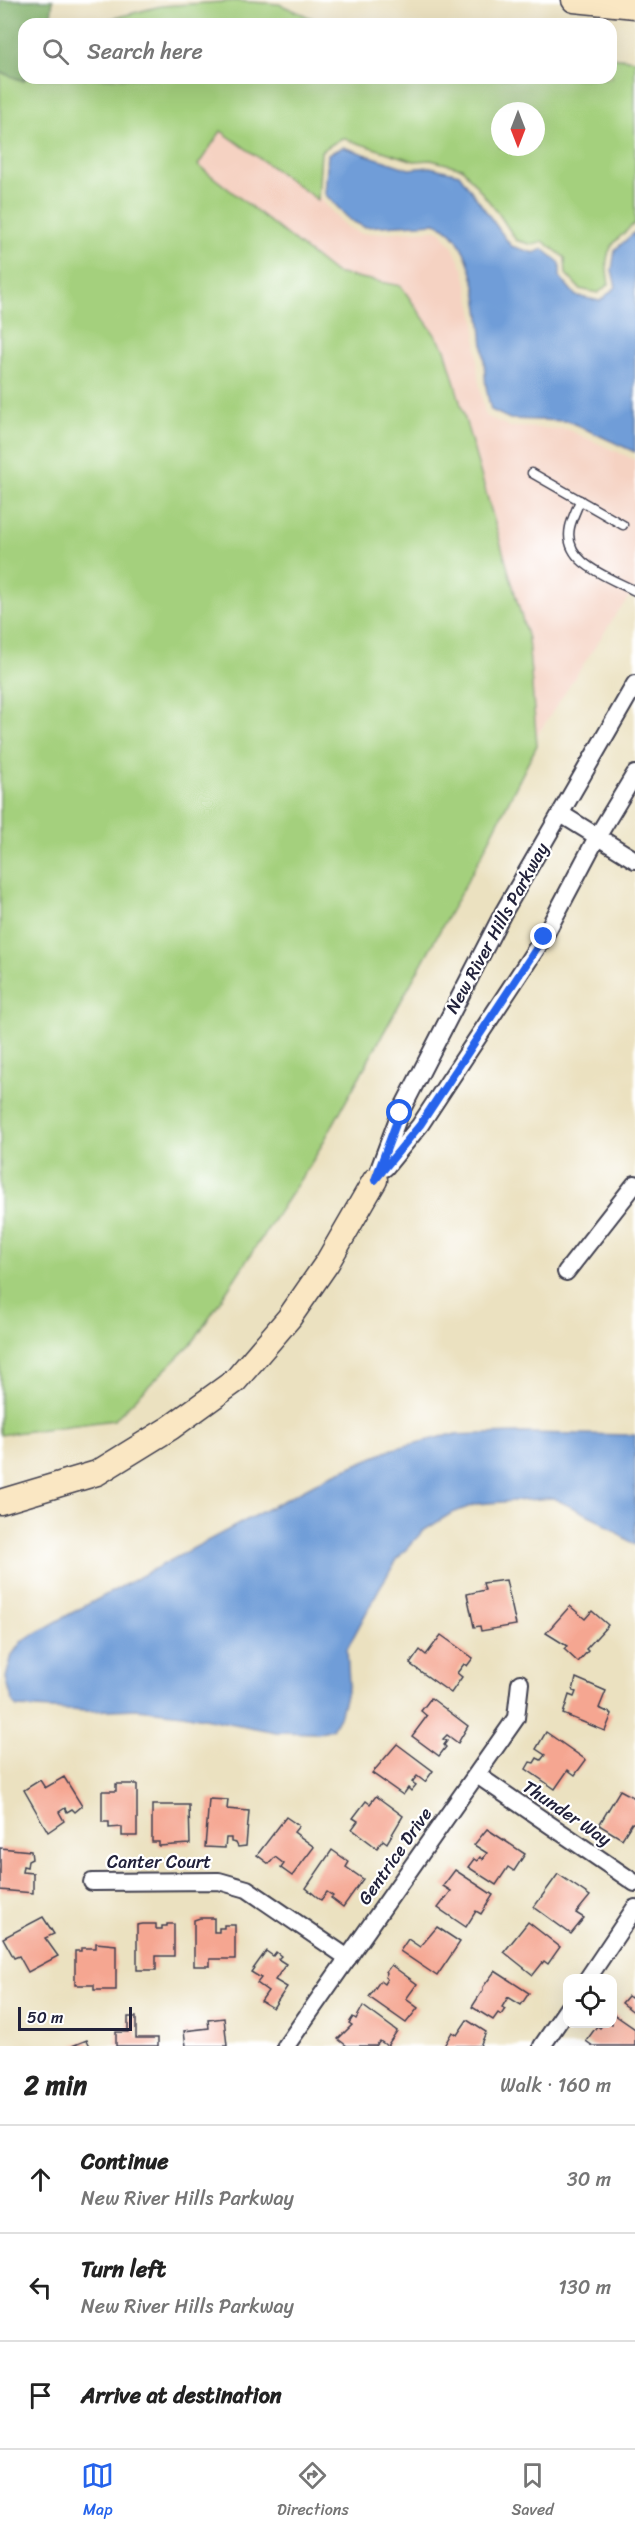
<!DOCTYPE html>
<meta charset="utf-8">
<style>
body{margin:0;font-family:Sriracha,sans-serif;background:#f2f2f2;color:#222}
.controls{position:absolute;right:18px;bottom:18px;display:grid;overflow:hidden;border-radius:12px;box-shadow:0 6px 24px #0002}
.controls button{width:54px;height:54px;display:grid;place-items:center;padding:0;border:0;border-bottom:2px solid #e0e0e0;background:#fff;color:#222;font:30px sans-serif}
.compass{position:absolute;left:491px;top:102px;width:54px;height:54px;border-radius:50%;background:#fff;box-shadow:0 6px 24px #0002;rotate:180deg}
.scale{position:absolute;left:18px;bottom:15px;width:114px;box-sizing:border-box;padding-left:6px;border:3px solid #22223b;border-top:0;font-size:16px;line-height:21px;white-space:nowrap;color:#22223b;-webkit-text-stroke:4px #fff;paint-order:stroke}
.stop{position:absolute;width:18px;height:18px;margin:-14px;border:4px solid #2563eb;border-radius:50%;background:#fff}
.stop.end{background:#2563eb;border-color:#fff;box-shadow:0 2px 6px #0008}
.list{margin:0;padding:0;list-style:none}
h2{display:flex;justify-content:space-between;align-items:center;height:78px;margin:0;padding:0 24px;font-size:26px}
h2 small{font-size:20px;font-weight:400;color:#767676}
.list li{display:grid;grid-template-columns:39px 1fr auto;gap:18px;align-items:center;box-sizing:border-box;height:108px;padding:0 24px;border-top:2px solid #e0e0e0}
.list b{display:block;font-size:22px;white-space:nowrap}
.list p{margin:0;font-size:20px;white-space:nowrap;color:#767676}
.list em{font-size:20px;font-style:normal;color:#767676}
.icon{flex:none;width:33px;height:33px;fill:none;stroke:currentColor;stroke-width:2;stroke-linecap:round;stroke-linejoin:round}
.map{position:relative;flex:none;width:635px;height:2046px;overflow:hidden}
.search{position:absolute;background:#fff;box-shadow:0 6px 24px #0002;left:18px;right:18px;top:18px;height:66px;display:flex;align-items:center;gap:15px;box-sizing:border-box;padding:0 21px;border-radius:18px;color:#767676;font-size:22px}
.sheet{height:402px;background:#fff}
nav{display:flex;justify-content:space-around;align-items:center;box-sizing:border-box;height:84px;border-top:2px solid #e0e0e0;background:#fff;font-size:16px;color:#767676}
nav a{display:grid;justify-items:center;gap:3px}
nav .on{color:#2563eb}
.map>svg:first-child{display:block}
.built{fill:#f5d2c2}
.green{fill:#a4d07d;stroke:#63795c;stroke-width:1.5;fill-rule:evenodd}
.forest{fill:#83b26c;stroke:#526a54;stroke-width:1.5}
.water{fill:#6f9dd8;stroke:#48608a;stroke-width:1.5}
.building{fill:#f5a691}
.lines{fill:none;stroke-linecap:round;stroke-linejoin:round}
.lane-casing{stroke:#403f4f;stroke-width:11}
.street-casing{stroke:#403f4f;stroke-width:20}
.secondary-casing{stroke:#403f4f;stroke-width:27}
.lane{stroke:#fff;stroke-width:8}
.street{stroke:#fff;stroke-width:16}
.secondary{stroke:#fae7c3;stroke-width:24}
.route{stroke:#2563eb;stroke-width:8}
.labels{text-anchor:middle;stroke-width:4.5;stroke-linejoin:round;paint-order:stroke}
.street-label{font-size:18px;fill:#22223b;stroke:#fff}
</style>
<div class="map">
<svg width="635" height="2046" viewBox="0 0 635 2046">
<rect width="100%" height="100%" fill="#fff"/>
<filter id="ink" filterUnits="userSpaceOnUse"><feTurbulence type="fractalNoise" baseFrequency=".0167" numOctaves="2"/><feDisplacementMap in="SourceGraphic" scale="12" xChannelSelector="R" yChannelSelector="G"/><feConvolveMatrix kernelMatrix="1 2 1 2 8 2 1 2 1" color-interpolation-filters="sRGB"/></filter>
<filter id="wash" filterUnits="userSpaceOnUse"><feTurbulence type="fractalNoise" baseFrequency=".008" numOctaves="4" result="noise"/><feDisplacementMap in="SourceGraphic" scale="24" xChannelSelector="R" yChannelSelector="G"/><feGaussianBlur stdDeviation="1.35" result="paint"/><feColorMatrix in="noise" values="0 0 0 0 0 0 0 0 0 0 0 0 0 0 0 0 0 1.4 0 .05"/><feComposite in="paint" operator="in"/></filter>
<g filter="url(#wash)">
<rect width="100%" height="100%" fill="#ebe1c0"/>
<polygon class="built" points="221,130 318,200 319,197 345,226 361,234 435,230 441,232 453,248 464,271 475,320 478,378 485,414 488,417 510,427 566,429 635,460 635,590 619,610 536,737 528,638 445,349 401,286 335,273 198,165"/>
<g class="green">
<polygon points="236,1 279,4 323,23 330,24 91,24 161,6"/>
<path d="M611,57L635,60V223C611,245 602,249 609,284L598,293L580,289L566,274L565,258L543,241L533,245L516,240L499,214L462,168L431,160L414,161L342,138L321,151L318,200L221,131L198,165L335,273L401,286L445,349L528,639L537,745L480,858L315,1157L193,1342L114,1420L0,1435V72L24,81L26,78H611ZM500,111H536V147H500Z"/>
</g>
<polygon class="forest" points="0,0 53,0 50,24 24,24 24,81 0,72"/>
<g class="water">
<path d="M343,147L409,169L430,167L459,174L511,246L534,253L543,249L560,263V277L576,296L600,301L616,287L612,270L615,250L635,232V452L568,421L510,419L491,410C488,398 485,386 485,374C482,336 480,236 435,223L364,227L350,220L325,194L328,154Z"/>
<polygon points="519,1433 635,1435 635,1545 597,1519 553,1498 476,1504 450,1514 423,1531 398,1558 380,1587 347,1649 349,1684 341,1713 332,1729 317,1733 276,1732 183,1714 137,1709 87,1711 17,1707 13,1703 6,1678 12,1655 21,1642 68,1615 331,1475 393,1449 448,1435"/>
</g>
<g id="blocks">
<g class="building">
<polygon points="506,1580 516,1625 481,1631 480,1626 474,1627 467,1594 485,1590 483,1583"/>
<polygon points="570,1606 585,1619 592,1611 608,1625 586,1649 588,1651 578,1662 564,1649 567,1646 546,1633"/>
<polygon points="441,1635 473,1658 467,1666 464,1664 457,1673 462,1677 451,1693 410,1664 420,1650 426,1655"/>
<polygon points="576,1678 606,1691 599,1708 612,1714 605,1731 563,1714 569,1695 574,1697 576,1692 573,1691"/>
<polygon points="431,1698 468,1726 458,1743 447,1735 443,1739 447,1741 444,1745 446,1747 439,1756 412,1736 427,1716 421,1711"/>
<polygon points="546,1732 586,1760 575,1775 568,1770 555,1789 526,1769 530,1762 534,1763 537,1758 541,1760 545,1755 536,1749"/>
<polygon points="397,1744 433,1771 425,1782 417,1776 412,1782 416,1785 411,1791 408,1788 403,1795 372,1773"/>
<polygon points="64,1777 82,1806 75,1812 72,1809 67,1812 65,1808 59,1812 64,1821 48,1832 24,1790 40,1780 45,1788"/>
<polygon points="116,1784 137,1784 137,1836 122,1836 122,1827 109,1828 109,1822 102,1822 102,1791 116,1791"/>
<polygon points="620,1790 635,1798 635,1823 632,1823 622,1839 599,1825"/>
<polygon points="376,1796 403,1816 387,1843 383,1840 377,1848 352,1829 358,1821 353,1818 366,1801 370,1804"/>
<polygon points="209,1799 228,1800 227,1809 249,1811 246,1846 238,1847 236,1843 231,1842 231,1838 226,1838 225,1848 205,1847"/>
<polygon points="152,1805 189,1805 190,1844 159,1846 159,1842 152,1842"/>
<polygon points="286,1817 299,1826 294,1832 314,1847 292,1876 281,1868 284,1864 275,1857 269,1864 257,1855"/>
<polygon points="487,1829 525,1854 514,1871 508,1867 496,1885 468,1867 474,1859 477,1861 480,1857 483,1859 487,1853 474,1845"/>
<polygon points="0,1848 31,1851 32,1859 28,1861 27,1867 23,1866 22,1872 33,1873 33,1893 0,1890"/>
<polygon points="332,1850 349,1862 346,1867 363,1879 343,1907 331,1898 333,1896 327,1892 321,1900 306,1888"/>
<polygon points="455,1870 493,1895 481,1914 476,1911 466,1927 438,1908 451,1891 443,1886"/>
<polygon points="558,1874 590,1896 576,1913 584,1918 571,1934 534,1907"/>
<polygon points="43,1917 54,1934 45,1938 58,1956 28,1972 19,1956 14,1958 3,1938"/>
<polygon points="200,1918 214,1918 214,1932 219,1932 219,1928 224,1928 224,1925 235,1925 235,1959 210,1959 210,1966 194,1966 194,1920"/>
<polygon points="528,1922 560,1947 548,1964 544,1961 533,1975 504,1952"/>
<polygon points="143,1924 156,1924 156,1929 162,1929 162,1926 167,1926 167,1924 174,1924 174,1956 156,1956 156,1970 137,1970 137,1925"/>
<polygon points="437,1927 460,1942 437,1976 400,1951 408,1939 420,1947"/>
<polygon points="96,1943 116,1945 116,1990 94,1990 94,1985 75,1985 75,1951 81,1951 81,1948 96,1948"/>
<polygon points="266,1951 273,1956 276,1952 281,1956 278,1959 286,1964 275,1980 287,1987 273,2008 261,2001 268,1991 257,1983 261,1978 251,1972"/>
<polygon points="391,1965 417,1984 406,1999 418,2008 406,2023 369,1997 380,1981 384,1984 387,1979 385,1977 387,1973 386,1972"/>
<polygon points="495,1971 529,1993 521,2005 508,1997 502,2007 505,2009 501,2015 498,2013 493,2020 472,2007 483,1990 483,1987"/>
<polygon points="635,1992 635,2013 622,2003 628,1996 631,1998"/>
<polygon points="363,2006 397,2031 387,2046 380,2041 376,2046 347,2046 338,2039 352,2025 349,2023 353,2017 356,2019"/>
<polygon points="612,2013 635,2029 635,2046 593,2046 586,2041 597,2026 600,2028 603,2024 612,2024"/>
<polygon points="128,2017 136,2017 136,2038 158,2038 158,2046 116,2046 116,2032 128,2032"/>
<polygon points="224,2018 227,2046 186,2046 184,2031 209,2028 208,2020"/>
<polygon points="467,2020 486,2032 480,2046 444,2046 452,2032 457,2035"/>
<polygon points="87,2040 90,2046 72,2046"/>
</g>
</g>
</g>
<g filter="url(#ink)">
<use href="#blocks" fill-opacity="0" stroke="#403f4f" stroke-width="1.5"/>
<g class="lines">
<g class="lane-casing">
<g id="lane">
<polyline points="532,473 623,525"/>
<path d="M580,500C577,509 572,518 570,527C562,563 609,577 635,591"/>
</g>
</g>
<g class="street-casing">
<g id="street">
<polyline points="561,814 635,860"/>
<polyline points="385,1168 420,1125 544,937 597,837 635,774"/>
<polyline points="375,1180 400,1113 503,913 635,684"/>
<polyline points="566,1272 635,1184"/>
<polyline points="477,1775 635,1883"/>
<polyline points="92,1882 219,1881 247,1889 348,1958"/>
<polyline points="588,1978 635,1908"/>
<polyline points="286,2046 516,1718 520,1683"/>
<polyline points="542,2046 568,2008"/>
</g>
</g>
<g class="secondary-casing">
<g id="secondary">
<polyline points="574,0 635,6"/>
<polyline points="0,1502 97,1473 170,1428 235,1381 289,1318 327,1263 375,1180"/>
</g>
</g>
<use href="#lane" class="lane"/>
<use href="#street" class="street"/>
<use href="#secondary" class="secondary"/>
</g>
</g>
<g class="lines" filter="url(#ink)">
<polyline class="route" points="400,1113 375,1180 420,1125 544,937"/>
</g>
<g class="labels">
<g class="street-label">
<text transform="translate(497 928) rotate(-61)" y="6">New River Hills Parkway</text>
<text transform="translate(567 1813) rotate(34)" y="6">Thunder Way</text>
<text transform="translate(395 1856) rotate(-55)" y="6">Gentrice Drive</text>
<text x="159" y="1868">Canter Court</text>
</g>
</g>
</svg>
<div class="controls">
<button><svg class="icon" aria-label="locate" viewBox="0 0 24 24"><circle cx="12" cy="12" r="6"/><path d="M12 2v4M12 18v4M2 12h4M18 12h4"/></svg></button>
</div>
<svg class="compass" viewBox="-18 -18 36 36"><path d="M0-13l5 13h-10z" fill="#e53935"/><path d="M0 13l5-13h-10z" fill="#767676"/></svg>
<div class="scale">50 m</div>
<div class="stop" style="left:400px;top:1113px"></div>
<div class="stop end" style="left:544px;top:937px"></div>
<div class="search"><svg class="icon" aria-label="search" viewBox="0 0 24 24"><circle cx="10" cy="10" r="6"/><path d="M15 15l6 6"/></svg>Search here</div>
</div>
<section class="sheet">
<h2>2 min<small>Walk · 160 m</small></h2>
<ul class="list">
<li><svg class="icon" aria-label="ahead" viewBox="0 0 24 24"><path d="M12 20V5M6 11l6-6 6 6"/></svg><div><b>Continue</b><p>New River Hills Parkway</p></div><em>30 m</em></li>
<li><svg class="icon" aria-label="left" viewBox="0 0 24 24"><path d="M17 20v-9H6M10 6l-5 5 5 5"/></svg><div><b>Turn left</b><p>New River Hills Parkway</p></div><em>130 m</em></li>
<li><svg class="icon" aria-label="arrive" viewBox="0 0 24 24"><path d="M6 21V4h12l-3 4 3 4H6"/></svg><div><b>Arrive at destination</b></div></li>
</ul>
</section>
<nav>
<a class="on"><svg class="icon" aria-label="map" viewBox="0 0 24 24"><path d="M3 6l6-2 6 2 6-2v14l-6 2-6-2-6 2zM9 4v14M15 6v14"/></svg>Map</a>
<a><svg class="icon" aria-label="directions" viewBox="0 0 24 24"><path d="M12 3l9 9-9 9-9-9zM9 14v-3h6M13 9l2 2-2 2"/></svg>Directions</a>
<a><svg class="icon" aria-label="saved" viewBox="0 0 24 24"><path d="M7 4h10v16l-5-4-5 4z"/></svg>Saved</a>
</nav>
